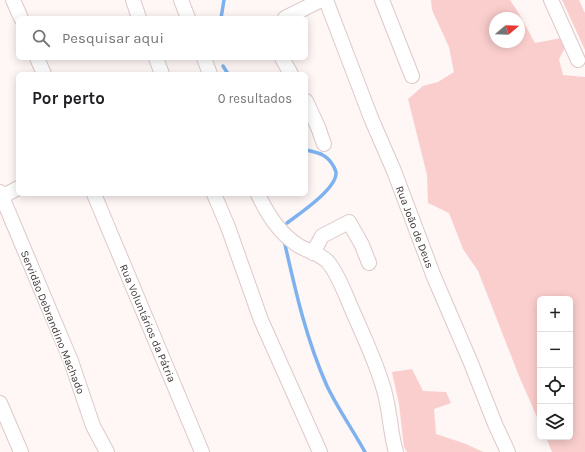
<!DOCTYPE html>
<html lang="pt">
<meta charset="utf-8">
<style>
body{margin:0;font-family:Karla,sans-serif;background:#f2f2f2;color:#202124}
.controls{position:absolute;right:12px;bottom:12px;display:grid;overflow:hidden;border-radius:6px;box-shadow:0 2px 10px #0003}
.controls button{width:36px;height:36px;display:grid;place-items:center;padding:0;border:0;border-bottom:1px solid #e0e0e0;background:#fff;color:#202124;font:20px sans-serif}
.compass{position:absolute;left:489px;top:12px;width:36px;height:36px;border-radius:50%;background:#fff;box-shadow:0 2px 10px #0003;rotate:71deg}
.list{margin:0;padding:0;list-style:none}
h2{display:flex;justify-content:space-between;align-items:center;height:52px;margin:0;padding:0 16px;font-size:17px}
h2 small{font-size:13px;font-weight:400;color:#757577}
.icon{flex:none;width:22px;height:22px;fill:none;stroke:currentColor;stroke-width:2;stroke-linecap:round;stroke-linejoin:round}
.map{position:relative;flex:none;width:585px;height:452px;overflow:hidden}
.search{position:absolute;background:#fff;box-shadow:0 2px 10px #0003;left:16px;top:16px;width:292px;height:44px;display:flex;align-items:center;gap:10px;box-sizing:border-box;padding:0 14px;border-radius:6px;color:#757577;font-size:15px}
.panel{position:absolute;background:#fff;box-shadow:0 2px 10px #0003;left:16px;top:72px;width:292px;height:124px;border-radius:6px}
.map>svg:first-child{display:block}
.green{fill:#facecd;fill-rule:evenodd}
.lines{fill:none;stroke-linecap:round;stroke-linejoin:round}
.stream{stroke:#7eb2ef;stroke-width:3.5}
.minor-casing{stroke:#ddc9c8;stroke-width:16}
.minor{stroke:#fff;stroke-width:14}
.labels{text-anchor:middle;stroke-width:3;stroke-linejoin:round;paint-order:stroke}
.street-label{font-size:11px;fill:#3f3736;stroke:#fff}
</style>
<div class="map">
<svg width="585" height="452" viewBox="0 0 585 452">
<rect width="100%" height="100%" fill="#fff6f6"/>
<g class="green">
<path d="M431,0H510L518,12L535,43L561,38L566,46L559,59L563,75L585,77V452H552L546,437H570V299H540V424L519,376L478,271L463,249L449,213L428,203L427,175L408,99L423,86L438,82L454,72L449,47L432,10ZM495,18H519V42H495Z"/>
<polygon points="562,0 579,0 585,13 585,50"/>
<polygon points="412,369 423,391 446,392 451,403 434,409 436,434 466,444 483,452 407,452 404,447 399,404 392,372"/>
</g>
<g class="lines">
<g class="stream">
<polyline points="221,18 224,0"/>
<polyline points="223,66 228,74"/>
<path d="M287,223C299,214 338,188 336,172C336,172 334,167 334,167C327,154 319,153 306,150"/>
<path d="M284,240C295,289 306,339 327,386C338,409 353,430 365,452"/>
</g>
<g class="minor-casing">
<g id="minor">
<polyline points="13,0 21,18"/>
<polyline points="133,0 139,18"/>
<polyline points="181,0 188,18"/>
<polyline points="326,0 371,118 394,171 434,277 471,363 495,424 508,452"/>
<polyline points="382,0 412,76"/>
<polyline points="551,0 578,60"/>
<polyline points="285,18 321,0"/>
<polyline points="37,58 44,74"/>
<polyline points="156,58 162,74"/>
<polyline points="204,58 210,74"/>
<polyline points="282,58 291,74"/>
<polyline points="306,101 318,127 324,144"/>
<polyline points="0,192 71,361 93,426 107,452"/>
<polyline points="94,194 202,452"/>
<polyline points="214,194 228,227 261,320 320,452"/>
<path d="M258,194C267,214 280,234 299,246C308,251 321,254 328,262C338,274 344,291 350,305C362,333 376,361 384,390C390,410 390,432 396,452"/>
<polyline points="0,198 18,188"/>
<polyline points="313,253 322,236 349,222 362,245 369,263"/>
<polyline points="0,403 21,452"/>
</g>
</g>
<use href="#minor" class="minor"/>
</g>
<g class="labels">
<g class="street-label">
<text transform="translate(415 227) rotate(69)" y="4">Rua João de Deus</text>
<text transform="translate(53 322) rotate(68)" y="4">Servidão Debrandino Machado</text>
<text transform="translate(148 323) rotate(67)" y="4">Rua Voluntários da Pátria</text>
</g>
</g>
</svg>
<div class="controls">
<button>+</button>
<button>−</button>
<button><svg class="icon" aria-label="locate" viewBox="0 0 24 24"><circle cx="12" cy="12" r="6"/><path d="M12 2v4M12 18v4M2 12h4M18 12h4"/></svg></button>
<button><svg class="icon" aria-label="layers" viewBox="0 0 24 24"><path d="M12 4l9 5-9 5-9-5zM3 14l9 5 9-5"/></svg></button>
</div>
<svg class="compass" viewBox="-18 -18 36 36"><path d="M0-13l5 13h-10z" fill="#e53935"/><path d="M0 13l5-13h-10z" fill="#757577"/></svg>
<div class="search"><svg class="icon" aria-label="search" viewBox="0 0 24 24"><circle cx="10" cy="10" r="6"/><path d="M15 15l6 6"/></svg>Pesquisar aqui</div>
<section class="panel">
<h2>Por perto<small>0 resultados</small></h2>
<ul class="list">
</ul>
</section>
</div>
